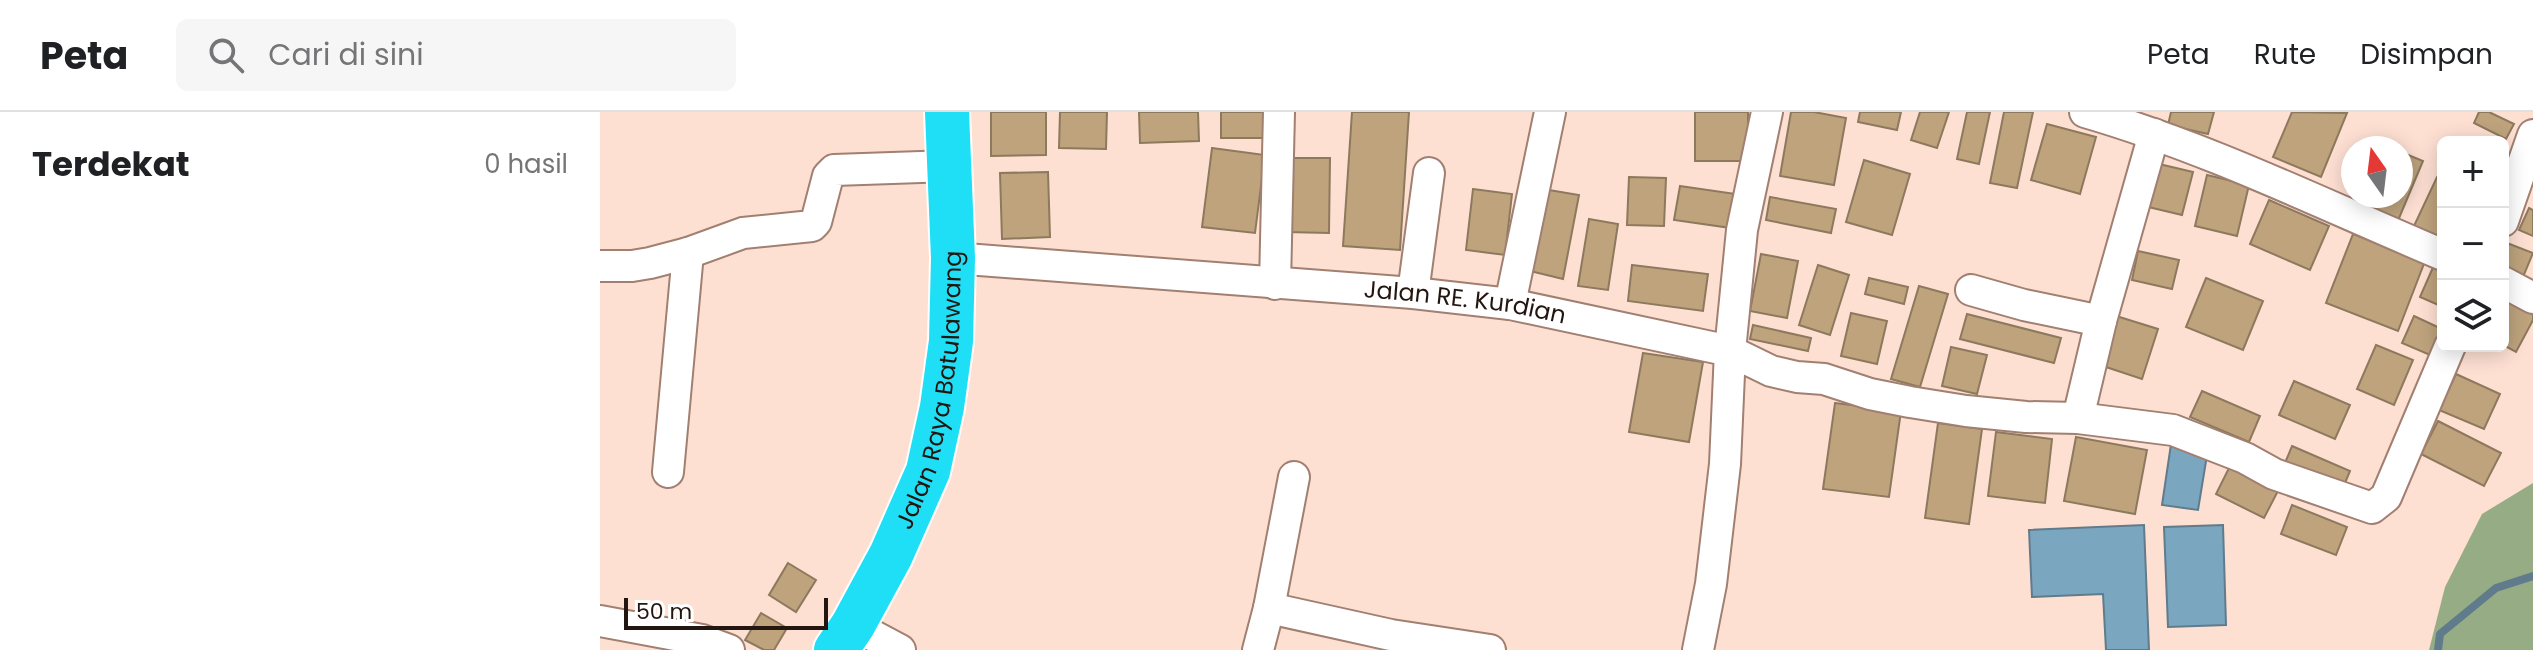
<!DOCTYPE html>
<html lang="id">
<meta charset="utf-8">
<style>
body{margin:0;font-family:Poppins,sans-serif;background:#f6f6f6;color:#202124}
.controls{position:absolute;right:24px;top:24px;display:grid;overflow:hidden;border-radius:12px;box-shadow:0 4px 20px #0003}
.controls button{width:72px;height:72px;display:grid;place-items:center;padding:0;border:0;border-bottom:2px solid #e0e0e0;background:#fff;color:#202124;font:40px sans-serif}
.compass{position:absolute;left:1741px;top:24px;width:72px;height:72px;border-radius:50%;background:#fff;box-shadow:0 4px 20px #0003;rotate:346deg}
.scale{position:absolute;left:24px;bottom:20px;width:204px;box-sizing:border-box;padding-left:8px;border:4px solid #231611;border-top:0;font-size:22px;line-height:28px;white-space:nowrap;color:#231611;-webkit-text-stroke:6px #fff;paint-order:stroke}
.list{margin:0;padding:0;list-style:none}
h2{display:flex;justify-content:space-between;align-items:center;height:104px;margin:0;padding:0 32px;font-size:34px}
h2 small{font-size:26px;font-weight:400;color:#757577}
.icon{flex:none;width:44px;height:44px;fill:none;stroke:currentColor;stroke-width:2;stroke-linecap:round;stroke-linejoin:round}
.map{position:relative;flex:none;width:1933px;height:538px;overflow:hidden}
header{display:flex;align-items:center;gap:48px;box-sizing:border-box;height:112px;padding:0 40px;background:#fff;border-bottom:2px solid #e0e0e0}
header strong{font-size:38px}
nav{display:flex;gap:44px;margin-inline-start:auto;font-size:28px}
.search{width:560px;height:72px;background:#f6f6f6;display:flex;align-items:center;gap:20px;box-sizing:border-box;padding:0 28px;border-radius:12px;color:#757577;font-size:30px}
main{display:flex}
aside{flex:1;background:#fff}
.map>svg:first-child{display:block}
.forest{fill:#96ac84}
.water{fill:#7aa6c0;stroke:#607b8c;stroke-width:2}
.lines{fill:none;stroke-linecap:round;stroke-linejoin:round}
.stream{stroke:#607b8c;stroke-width:8}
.building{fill:#bea37d;stroke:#8d795d;stroke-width:2}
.minor-casing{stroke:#a17f71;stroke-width:34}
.highway-casing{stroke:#fff;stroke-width:48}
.minor{stroke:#fff;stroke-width:30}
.highway{stroke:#1fdff6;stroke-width:44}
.labels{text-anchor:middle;stroke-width:6;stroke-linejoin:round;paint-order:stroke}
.street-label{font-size:24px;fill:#231611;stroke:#fff}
</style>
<header>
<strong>Peta</strong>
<div class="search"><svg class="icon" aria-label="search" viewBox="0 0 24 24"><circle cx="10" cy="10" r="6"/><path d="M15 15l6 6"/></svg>Cari di sini</div>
<nav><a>Peta</a><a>Rute</a><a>Disimpan</a></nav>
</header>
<main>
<aside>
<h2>Terdekat<small>0 hasil</small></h2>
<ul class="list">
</ul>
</aside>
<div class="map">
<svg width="1933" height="538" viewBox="0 0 1933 538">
<rect width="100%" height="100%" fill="#fee0d3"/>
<polygon class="forest" points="1933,371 1933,538 1829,538 1845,475 1882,402"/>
<g class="water">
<polygon points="1571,332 1608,337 1598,398 1562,393"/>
<polygon points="1544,413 1549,538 1506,538 1503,482 1432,485 1429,418"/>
<polygon points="1623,413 1626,513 1568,515 1564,415"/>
</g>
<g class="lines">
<polyline class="stream" points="1838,538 1840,522 1896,476 1933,464"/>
</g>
<g class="building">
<polygon points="391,0 446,0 446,43 391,44"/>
<polygon points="460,0 507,0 506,37 459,36"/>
<polygon points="539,0 598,0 599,29 540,31"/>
<polygon points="621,0 673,0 672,26 621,26"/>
<polygon points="752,0 809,0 800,138 743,134"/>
<rect x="1095" y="0" width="53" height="49"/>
<polygon points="1191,0 1214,0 1246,6 1234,73 1180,64"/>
<polygon points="1260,0 1301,0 1297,18 1258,10"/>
<polygon points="1320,0 1349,0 1337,36 1311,28"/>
<polygon points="1367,0 1390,0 1379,52 1357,47"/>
<polygon points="1404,0 1433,0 1417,76 1390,71"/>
<polygon points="1571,0 1614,0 1608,22 1568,13"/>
<polygon points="1692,0 1747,1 1721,65 1673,45"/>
<polygon points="1879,0 1889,0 1914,12 1906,27 1874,11"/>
<polygon points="1447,12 1496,25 1480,82 1431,68"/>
<polygon points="612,36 665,43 655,121 602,115"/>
<polygon points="1801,40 1823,49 1797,111 1749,92 1753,83 1801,84"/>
<polygon points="686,46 730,46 729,121 685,120"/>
<polygon points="1264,48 1310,62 1292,123 1246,110"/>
<polygon points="1555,51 1593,60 1582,103 1544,94"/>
<polygon points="448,60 450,125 402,127 400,61"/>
<polygon points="1607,63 1649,73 1637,124 1595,114"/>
<polygon points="1029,65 1066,66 1064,114 1027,113"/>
<polygon points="1837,65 1843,68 1843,130 1813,116"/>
<polygon points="1080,74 1136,82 1131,116 1074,108"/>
<polygon points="873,77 912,82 905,143 866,138"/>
<polygon points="943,77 979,83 963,167 930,159"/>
<polygon points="1170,85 1236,97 1231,121 1166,108"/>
<polygon points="1669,88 1729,114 1710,158 1650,132"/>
<polygon points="1929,96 1933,98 1933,124 1919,118"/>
<polygon points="989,107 1018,112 1008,178 978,174"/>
<polygon points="1753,122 1825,149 1798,219 1726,191"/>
<polygon points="1907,131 1933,141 1923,165 1903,157 1903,140"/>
<polygon points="1538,139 1579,148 1572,177 1532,168"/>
<polygon points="1161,142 1198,149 1187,206 1150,199"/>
<polygon points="1032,153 1108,162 1103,199 1028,189"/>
<polygon points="1218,153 1249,163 1230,223 1199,213"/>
<polygon points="1834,153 1843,157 1843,195 1820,185"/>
<polygon points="1269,166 1308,175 1304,192 1265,182"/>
<polygon points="1606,166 1663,189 1643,238 1586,215"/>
<polygon points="1319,174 1348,182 1320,275 1291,267"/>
<polygon points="1903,186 1933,202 1933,208 1916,240 1903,233"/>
<polygon points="1251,201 1287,209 1277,252 1241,244"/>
<polygon points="1367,202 1461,226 1454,251 1360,227"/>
<polygon points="1513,203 1558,217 1542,267 1497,252"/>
<polygon points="1814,204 1842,217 1830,243 1802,231"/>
<polygon points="1153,213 1211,226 1208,239 1150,227"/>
<polygon points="1776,233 1813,248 1794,293 1757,277"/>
<polygon points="1351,235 1387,243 1377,282 1342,274"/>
<polygon points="1043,241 1103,250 1089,330 1029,320"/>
<polygon points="1856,262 1900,282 1884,317 1839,298"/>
<polygon points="1694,269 1750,293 1735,327 1679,303"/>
<polygon points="1602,279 1660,304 1649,330 1590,305"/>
<polygon points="1235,291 1301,299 1289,385 1223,377"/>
<polygon points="1838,309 1901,341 1884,374 1821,342"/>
<polygon points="1338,311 1382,317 1369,412 1325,406"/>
<polygon points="1396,320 1452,327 1445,391 1388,384"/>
<polygon points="1476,325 1547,338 1535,402 1464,389"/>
<polygon points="1692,334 1750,359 1743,376 1685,351"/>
<polygon points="1632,350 1681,373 1664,406 1616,382"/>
<polygon points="1692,393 1747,415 1736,443 1681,422"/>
<polygon points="188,451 216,468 196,500 169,483"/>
<polygon points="161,501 187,516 174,538 164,538 145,528"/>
</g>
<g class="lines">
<g class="minor-casing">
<g id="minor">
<path d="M1485,0C1609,36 1724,93 1843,143"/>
<polyline points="1903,109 1933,23"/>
<path id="s1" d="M353,146L813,181L910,192L1130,239L1142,118L1167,0"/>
<polyline points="0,154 32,154 50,151 88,141 143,121 212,114 216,110 228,64 234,58 350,54"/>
<polyline points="1903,170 1933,186"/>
<polyline points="675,172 679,0"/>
<polyline points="1371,178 1424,193 1501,209"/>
<polyline points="813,181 829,61"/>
<polyline points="910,192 950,0"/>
<polyline points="1478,306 1501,209 1554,22"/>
<polyline points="68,360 88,141"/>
<polyline points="669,496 694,365"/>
<polyline points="0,509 102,528 129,538"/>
<polyline points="253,513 300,538"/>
<polyline points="658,538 669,496 791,523 890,538"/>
<polyline points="1098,538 1111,472 1125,352 1130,239 1171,259 1197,265 1224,267 1270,282 1310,290 1366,299 1426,305 1478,306 1573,318 1645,346 1674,362 1772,396 1786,385 1850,234"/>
</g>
</g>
<g class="highway-casing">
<g id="highway">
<path id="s2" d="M236,538L253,513L291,443L328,359L342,295L351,229L353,146L347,0"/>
</g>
</g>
<use href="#minor" class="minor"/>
<use href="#highway" class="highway"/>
</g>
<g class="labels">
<g class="street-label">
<text dy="8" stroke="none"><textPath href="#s1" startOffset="514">Jalan RE. Kurdian</textPath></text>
<text dy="8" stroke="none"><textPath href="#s2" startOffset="282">Jalan Raya Batulawang</textPath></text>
</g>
</g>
</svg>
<div class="controls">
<button>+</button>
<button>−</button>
<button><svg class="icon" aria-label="layers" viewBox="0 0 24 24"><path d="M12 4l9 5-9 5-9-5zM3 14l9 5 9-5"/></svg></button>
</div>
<svg class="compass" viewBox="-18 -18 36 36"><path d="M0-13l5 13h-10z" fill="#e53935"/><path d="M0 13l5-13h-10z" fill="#757577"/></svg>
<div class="scale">50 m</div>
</div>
</main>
